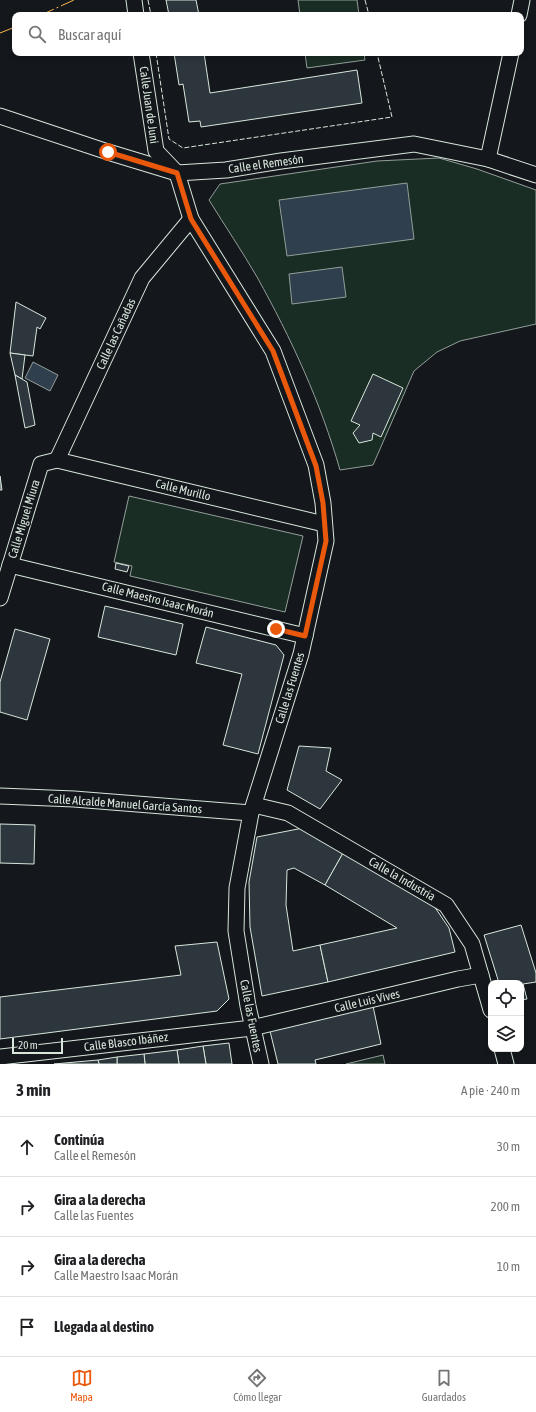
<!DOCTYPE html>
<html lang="es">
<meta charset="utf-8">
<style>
body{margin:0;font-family:"Asap Condensed",sans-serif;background:#f6f6f6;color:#202124}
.controls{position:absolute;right:12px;bottom:12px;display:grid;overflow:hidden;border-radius:8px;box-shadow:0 2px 6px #0003}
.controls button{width:36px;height:36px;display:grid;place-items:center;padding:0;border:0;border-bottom:1px solid #e0e0e0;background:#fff;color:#202124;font:20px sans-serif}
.scale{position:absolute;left:12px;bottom:10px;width:51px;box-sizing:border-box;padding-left:4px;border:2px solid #d8e6dc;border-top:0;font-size:11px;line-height:14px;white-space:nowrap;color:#d8e6dc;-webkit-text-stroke:3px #14181c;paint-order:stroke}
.stop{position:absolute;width:12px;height:12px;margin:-9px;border:3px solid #ea580c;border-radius:50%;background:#fff}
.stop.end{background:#ea580c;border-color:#fff;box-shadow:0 1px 4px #0008}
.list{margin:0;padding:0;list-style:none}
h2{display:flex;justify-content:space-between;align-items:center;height:52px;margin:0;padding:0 16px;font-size:17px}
h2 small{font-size:13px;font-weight:400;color:#757577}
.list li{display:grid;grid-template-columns:26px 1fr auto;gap:12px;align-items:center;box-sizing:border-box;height:60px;padding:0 16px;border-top:1px solid #e0e0e0}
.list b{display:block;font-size:15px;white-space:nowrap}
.list p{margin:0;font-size:13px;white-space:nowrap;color:#757577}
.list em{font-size:13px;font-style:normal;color:#757577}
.icon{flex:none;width:22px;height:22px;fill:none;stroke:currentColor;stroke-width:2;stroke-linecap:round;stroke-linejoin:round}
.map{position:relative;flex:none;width:536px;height:1064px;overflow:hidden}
.search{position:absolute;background:#fff;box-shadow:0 2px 6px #0003;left:12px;right:12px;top:12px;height:44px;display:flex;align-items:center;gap:10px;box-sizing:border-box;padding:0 14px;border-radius:8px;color:#757577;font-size:15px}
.sheet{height:292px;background:#fff}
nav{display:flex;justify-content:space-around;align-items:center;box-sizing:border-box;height:56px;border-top:1px solid #e0e0e0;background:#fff;font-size:11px;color:#757577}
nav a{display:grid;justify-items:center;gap:2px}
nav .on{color:#ea580c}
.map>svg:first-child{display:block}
.green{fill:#1a2d24;stroke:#939e99}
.water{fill:#2f3f4d;stroke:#939e99}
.building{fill:#2c363c;stroke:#d8e6dc}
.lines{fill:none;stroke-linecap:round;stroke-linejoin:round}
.minor-casing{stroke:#d8e6dc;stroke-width:17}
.minor{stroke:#14181c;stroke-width:15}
.fence{stroke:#d8e6dc;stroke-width:1;stroke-dasharray:5 2;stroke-linecap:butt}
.power{stroke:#ffb74d;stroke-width:1;stroke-dasharray:14 3 2 3;stroke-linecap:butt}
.route{stroke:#ea580c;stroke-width:5}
.labels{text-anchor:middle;stroke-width:3;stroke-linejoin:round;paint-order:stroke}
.street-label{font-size:12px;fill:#d8e6dc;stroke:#14181c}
</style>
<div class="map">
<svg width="536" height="1064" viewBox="0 0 536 1064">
<rect width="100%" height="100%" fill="#14181c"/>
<g class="green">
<polygon points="298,0 357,0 359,15 300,15"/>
<polygon points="305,53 364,53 365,60 307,68"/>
<path d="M439,158L477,169L536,190V324L460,341L437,352L414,371L373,465L340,470C321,403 291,338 257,277C242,251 225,226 209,200L220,184L377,161Z"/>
<polygon points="129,496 303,536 285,612 130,576 132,566 114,562"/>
<polygon points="383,1055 385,1064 346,1064"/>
</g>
<g class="water">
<polygon points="407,183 414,239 287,256 279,200"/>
<polygon points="342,267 346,297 292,304 289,274"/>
<polygon points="33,362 58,375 50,391 25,378"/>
</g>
<g class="building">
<polygon points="166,0 196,0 199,15 169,15"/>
<polygon points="174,53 204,53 210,93 357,70 362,103 201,127 200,121 189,122 183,84 179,85"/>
<polygon points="16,302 46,318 40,329 37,327 33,356 10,353"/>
<polygon points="10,353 25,355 22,379 15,375"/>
<polygon points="373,374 403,388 381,437 373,433 372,440 359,443 353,433 360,425 351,421"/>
<polygon points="15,375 27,382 35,425 25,428"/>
<polygon points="0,476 2,490 0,490"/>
<polygon points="116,563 129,566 127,572 115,569"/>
<polygon points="105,606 183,624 176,655 98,637"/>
<polygon points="206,627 276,645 284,655 258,754 223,745 242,674 196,663"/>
<polygon points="15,629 50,639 27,720 0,712 0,682"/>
<polygon points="299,746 331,748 326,771 342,780 320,809 287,790"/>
<polygon points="0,824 35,825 34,864 0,863"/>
<polygon points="303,828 343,853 325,885 294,868 287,870 286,905 293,951 320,945 328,982 262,996 250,927 249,882 257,837"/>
<polygon points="343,853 434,906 449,928 455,952 328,982 320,945 397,928 325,885"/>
<polygon points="521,925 536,973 536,982 523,984 527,999 521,1000 521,983 499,983 484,935"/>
<polygon points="217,942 229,999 217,1011 0,1039 0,997 181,975 175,946"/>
<polygon points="373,1006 381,1044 315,1060 316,1064 278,1064 270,1031"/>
<polygon points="229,1043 232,1064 206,1064 203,1046"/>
<polygon points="203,1046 206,1064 179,1064 177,1050"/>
<polygon points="177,1050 179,1064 145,1064 144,1054"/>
<polygon points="144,1054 145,1064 117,1064 117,1057"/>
<polygon points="117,1057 117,1064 99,1064 98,1060"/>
<polygon points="98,1060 99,1064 54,1064"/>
</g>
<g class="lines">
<g class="minor-casing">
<g id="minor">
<polyline points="134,0 136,15"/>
<polyline points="519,15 522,0"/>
<polyline points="141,53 156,151 177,173 191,219 273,351 316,465 323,503 326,541 301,654 251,813 237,888 236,931 248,1006 261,1064"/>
<polyline points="0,116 108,152 177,173 226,170 281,161 414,144 488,159 536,175"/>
<polyline points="488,159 511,53"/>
<polyline points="57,460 142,278 191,219"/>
<polyline points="10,565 305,636"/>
<polyline points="0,598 41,464 57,460 324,524"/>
<polyline points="0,796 74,799 251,813"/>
<polyline points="254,805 288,813 446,905 472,944 491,1010"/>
<polyline points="502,1049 506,1064"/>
<polyline points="0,1057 252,1028 458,979 481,975"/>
</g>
</g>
<use href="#minor" class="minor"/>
<g class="fence">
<polyline points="148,0 151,15"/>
<polyline points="365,0 369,15"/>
<polyline points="156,53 169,139 183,148 392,117 377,53"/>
</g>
<g class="power">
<polyline points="41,15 74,0"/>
<polyline points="0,33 15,27"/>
</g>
</g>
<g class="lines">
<polyline class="route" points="108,152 177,173 191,219 273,351 316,466 323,503 326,541 305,636 276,629"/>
</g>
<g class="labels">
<g class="street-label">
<text transform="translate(149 105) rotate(82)" y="4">Calle Juan de Juni</text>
<text transform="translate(266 164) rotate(-8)" y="4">Calle el Remesón</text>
<text transform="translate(116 334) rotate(-65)" y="4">Calle las Cañadas</text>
<text transform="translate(183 490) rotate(14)" y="4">Calle Murillo</text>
<text transform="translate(24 519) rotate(-73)" y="4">Calle Miguel Miura</text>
<text transform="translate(158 600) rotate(14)" y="4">Calle Maestro Isaac Morán</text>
<text transform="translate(290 688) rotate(-73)" y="4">Calle las Fuentes</text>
<text transform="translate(125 804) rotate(4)" y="4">Calle Alcalde Manuel García Santos</text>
<text transform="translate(402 879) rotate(30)" y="4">Calle la Industria</text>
<text transform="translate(367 1001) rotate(-13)" y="4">Calle Luis Vives</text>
<text transform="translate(251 1016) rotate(79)" y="4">Calle las Fuentes</text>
<text transform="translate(126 1042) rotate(-7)" y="4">Calle Blasco Ibáñez</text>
</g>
</g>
</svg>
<div class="controls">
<button><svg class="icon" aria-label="locate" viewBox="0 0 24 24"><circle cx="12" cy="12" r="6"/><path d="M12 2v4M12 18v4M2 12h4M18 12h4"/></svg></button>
<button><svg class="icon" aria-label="layers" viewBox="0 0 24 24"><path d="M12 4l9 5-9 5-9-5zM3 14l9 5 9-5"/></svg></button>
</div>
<div class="scale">20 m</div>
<div class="stop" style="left:108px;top:152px"></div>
<div class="stop end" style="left:276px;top:629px"></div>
<div class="search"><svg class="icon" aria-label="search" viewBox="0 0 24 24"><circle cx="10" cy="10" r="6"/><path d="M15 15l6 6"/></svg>Buscar aquí</div>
</div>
<section class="sheet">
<h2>3 min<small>A pie · 240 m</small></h2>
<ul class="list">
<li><svg class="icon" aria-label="ahead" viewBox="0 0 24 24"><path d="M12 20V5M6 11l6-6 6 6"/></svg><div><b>Continúa</b><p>Calle el Remesón</p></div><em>30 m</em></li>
<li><svg class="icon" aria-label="right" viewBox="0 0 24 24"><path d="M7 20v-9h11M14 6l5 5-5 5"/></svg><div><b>Gira a la derecha</b><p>Calle las Fuentes</p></div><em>200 m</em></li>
<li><svg class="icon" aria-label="right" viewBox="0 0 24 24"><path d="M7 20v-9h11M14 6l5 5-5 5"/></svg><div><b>Gira a la derecha</b><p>Calle Maestro Isaac Morán</p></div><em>10 m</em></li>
<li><svg class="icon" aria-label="arrive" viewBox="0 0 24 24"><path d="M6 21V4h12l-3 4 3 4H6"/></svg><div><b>Llegada al destino</b></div></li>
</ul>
</section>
<nav>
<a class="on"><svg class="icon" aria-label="map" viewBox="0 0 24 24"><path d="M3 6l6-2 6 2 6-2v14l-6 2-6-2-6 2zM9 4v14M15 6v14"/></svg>Mapa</a>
<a><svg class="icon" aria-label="directions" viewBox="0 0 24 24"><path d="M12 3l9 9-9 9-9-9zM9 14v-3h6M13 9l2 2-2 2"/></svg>Cómo llegar</a>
<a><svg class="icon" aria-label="saved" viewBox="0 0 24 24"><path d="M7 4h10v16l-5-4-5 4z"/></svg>Guardados</a>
</nav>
